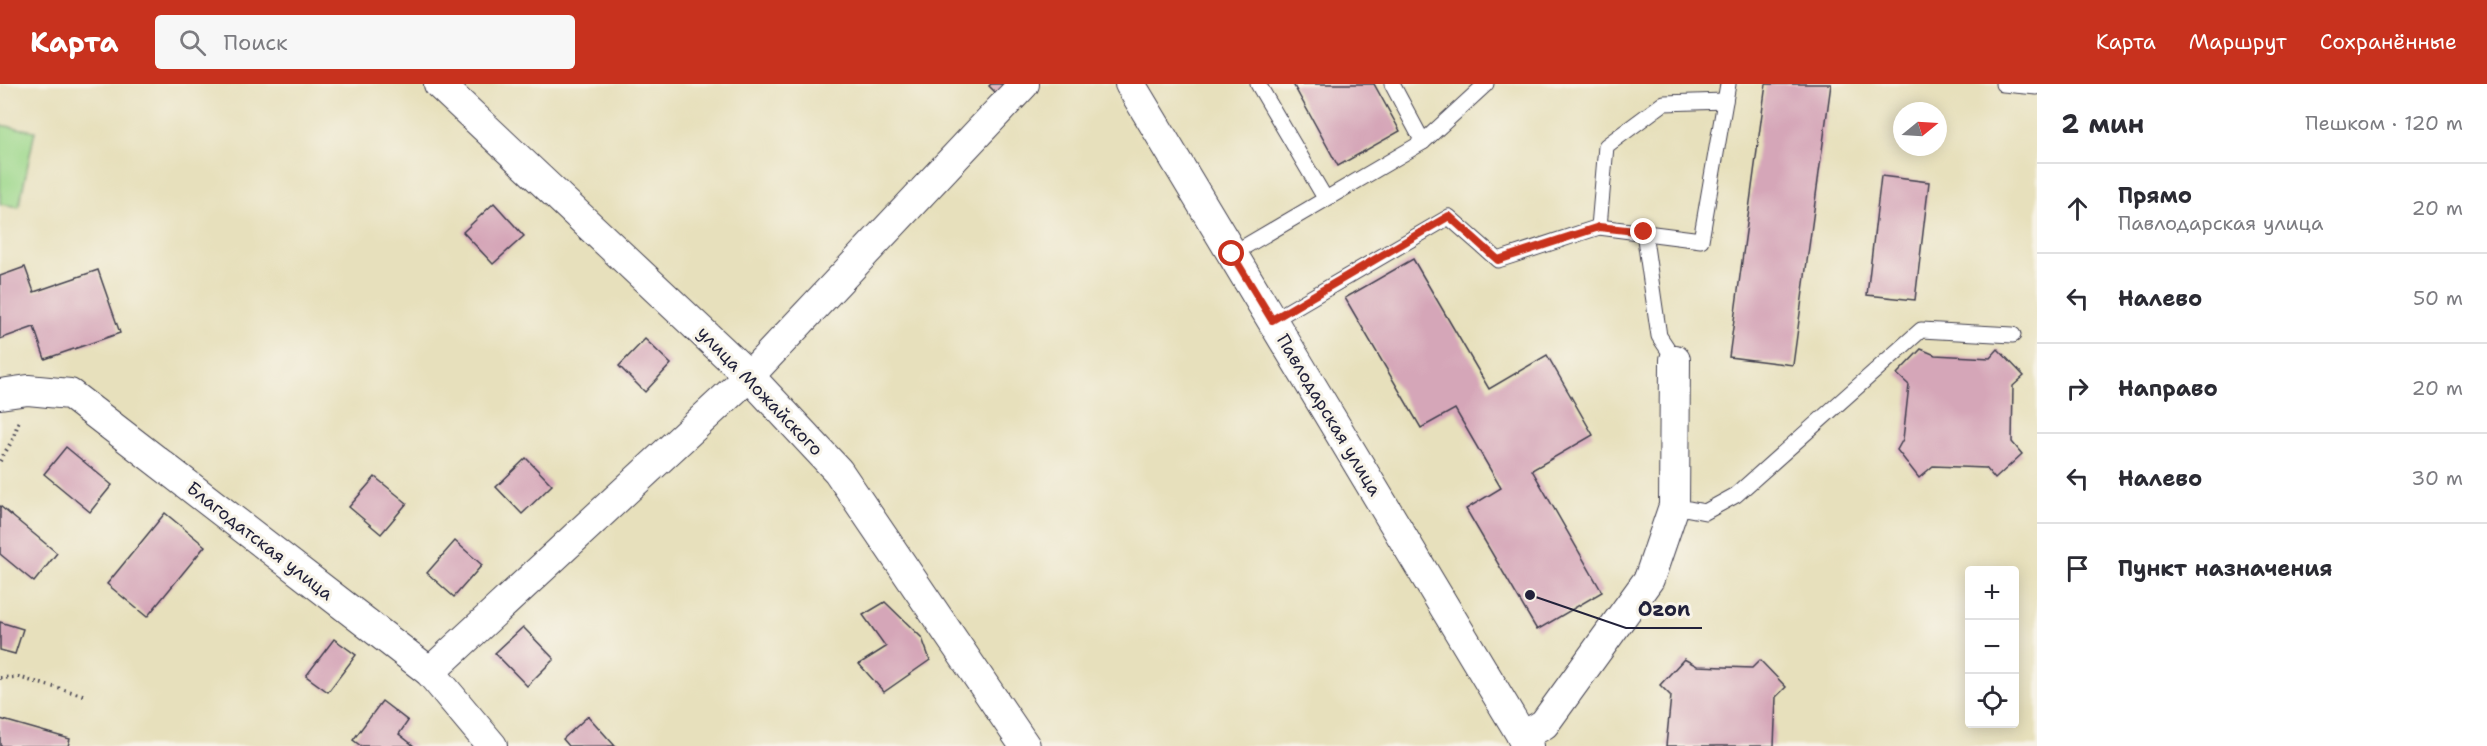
<!DOCTYPE html>
<html lang="ru">
<meta charset="utf-8">
<style>
body{margin:0;font-family:"Shantell Sans",sans-serif;background:#f7f7f7;color:#2b2b33}
.controls{position:absolute;right:18px;bottom:18px;display:grid;overflow:hidden;border-radius:6px;box-shadow:0 3px 15px #0003}
.controls button{width:54px;height:54px;display:grid;place-items:center;padding:0;border:0;border-bottom:2px solid #e1e1e2;background:#fff;color:#2b2b33;font:30px sans-serif}
.compass{position:absolute;left:1893px;top:18px;width:54px;height:54px;border-radius:50%;background:#fff;box-shadow:0 3px 15px #0003;rotate:72deg}
.stop{position:absolute;width:18px;height:18px;margin:-14px;border:4px solid #c8321e;border-radius:50%;background:#fff}
.stop.end{background:#c8321e;border-color:#fff;box-shadow:0 2px 6px #0008}
.list{margin:0;padding:0;list-style:none}
h2{display:flex;justify-content:space-between;align-items:center;height:78px;margin:0;padding:0 24px;font-size:26px}
h2 small{font-size:20px;font-weight:400;color:#7c7c81}
.list li{display:grid;grid-template-columns:39px 1fr auto;gap:18px;align-items:center;box-sizing:border-box;height:90px;padding:0 24px;border-top:2px solid #e1e1e2}
.list b{display:block;font-size:22px;white-space:nowrap}
.list p{margin:0;font-size:20px;white-space:nowrap;color:#7c7c81}
.list em{font-size:20px;font-style:normal;color:#7c7c81}
.icon{flex:none;width:33px;height:33px;fill:none;stroke:currentColor;stroke-width:2;stroke-linecap:round;stroke-linejoin:round}
.map{position:relative;flex:none;width:2037px;height:662px;overflow:hidden}
header{display:flex;align-items:center;gap:36px;box-sizing:border-box;height:84px;padding:0 30px;background:#c8321e;color:#fff}
header strong{font-size:28px}
nav{display:flex;gap:33px;margin-inline-start:auto;font-size:21px}
.search{width:420px;height:54px;background:#f7f7f7;display:flex;align-items:center;gap:15px;box-sizing:border-box;padding:0 21px;border-radius:6px;color:#7c7c81;font-size:22px}
main{display:flex}
aside{flex:1;background:#fff}
.map>svg:first-child{display:block}
.pitch{fill:#9ed88c;stroke:#607d64;stroke-width:1.5}
.building{fill:#d5a6b8}
.lines{fill:none;stroke-linecap:round;stroke-linejoin:round}
.lane-casing{stroke:#403e4e;stroke-width:17}
.street-casing{stroke:#403e4e;stroke-width:32}
.path{stroke:#403e4e;stroke-width:4;stroke-dasharray:1.5 4.5;stroke-linecap:butt}
.lane{stroke:#fff;stroke-width:15}
.street{stroke:#fff;stroke-width:30}
.route{stroke:#c8321e;stroke-width:8}
.labels{text-anchor:middle;stroke-width:6;stroke-linejoin:round;paint-order:stroke}
.street-label{font-size:18px;fill:#22223b;stroke:#f7f3e8}
.leader{fill:none;stroke:#22223b;stroke-width:2}
.callout-dot{fill:#22223b;stroke:#f7f3e8;stroke-width:2}
.callout-label{font-size:20px;text-anchor:middle;font-weight:bold;fill:#22223b;stroke:#f7f3e8;stroke-width:6;stroke-linejoin:round;paint-order:stroke}
</style>
<header>
<strong>Карта</strong>
<div class="search"><svg class="icon" aria-label="search" viewBox="0 0 24 24"><circle cx="10" cy="10" r="6"/><path d="M15 15l6 6"/></svg>Поиск</div>
<nav><a>Карта</a><a>Маршрут</a><a>Сохранённые</a></nav>
</header>
<main>
<div class="map">
<svg width="2037" height="662" viewBox="0 0 2037 662">
<rect width="100%" height="100%" fill="#f7f3e8"/>
<filter id="ink" filterUnits="userSpaceOnUse"><feTurbulence type="fractalNoise" baseFrequency=".0167" numOctaves="2"/><feDisplacementMap in="SourceGraphic" scale="12" xChannelSelector="R" yChannelSelector="G"/><feConvolveMatrix kernelMatrix="1 2 1 2 8 2 1 2 1" color-interpolation-filters="sRGB"/></filter>
<filter id="wash" filterUnits="userSpaceOnUse"><feTurbulence type="fractalNoise" baseFrequency=".008" numOctaves="4" result="noise"/><feDisplacementMap in="SourceGraphic" scale="24" xChannelSelector="R" yChannelSelector="G"/><feGaussianBlur stdDeviation="1.35" result="paint"/><feColorMatrix in="noise" values="0 0 0 0 0 0 0 0 0 0 0 0 0 0 0 0 0 1.4 0 .05"/><feComposite in="paint" operator="in"/></filter>
<g filter="url(#wash)">
<rect width="100%" height="100%" fill="#e7e0bc"/>
<polygon class="pitch" points="0,41 35,47 19,123 0,120"/>
<g id="blocks">
<g class="building">
<polygon points="991,0 1016,0 1002,15 989,2"/>
<polygon points="1293,0 1374,0 1400,47 1338,82"/>
<polygon points="1766,0 1831,0 1793,281 1729,273"/>
<polygon points="1881,92 1929,98 1915,216 1867,211"/>
<polygon points="494,119 524,152 493,180 463,148"/>
<polygon points="1413,175 1489,305 1547,271 1593,351 1532,386 1602,508 1537,546 1466,425 1501,404 1455,325 1421,344 1345,214"/>
<polygon points="25,183 34,208 98,186 120,249 45,275 34,243 0,255 0,192"/>
<polygon points="645,255 671,280 645,308 619,282"/>
<polygon points="1921,265 1935,271 1990,274 1998,265 2024,292 2013,302 2012,358 2022,370 1995,395 1986,384 1933,382 1919,394 1897,366 1903,355 1909,301 1897,290"/>
<polygon points="66,363 112,401 90,428 44,390"/>
<polygon points="526,374 552,401 522,430 496,403"/>
<polygon points="375,393 407,419 381,450 349,423"/>
<polygon points="0,422 57,469 34,498 0,470"/>
<polygon points="165,429 205,462 147,533 107,500"/>
<polygon points="455,457 482,481 454,513 427,489"/>
<polygon points="885,518 922,554 930,576 884,608 859,580 886,563 863,531"/>
<polygon points="0,538 23,545 15,570 0,566"/>
<polygon points="523,543 554,575 527,602 495,569"/>
<polygon points="334,555 356,571 328,608 306,592"/>
<polygon points="1684,575 1697,582 1752,584 1760,576 1786,603 1776,613 1774,662 1666,662 1671,612 1660,601"/>
<polygon points="382,617 408,637 399,650 414,662 361,662 353,656"/>
<polygon points="588,632 615,662 569,662 563,655"/>
<polygon points="0,635 70,655 68,662 0,662"/>
</g>
</g>
</g>
<g filter="url(#ink)">
<use href="#blocks" fill-opacity="0" stroke="#403e4e" stroke-width="1.5"/>
<g class="lines">
<g class="lane-casing">
<g id="lane">
<polyline points="1258,0 1325,114"/>
<polyline points="1392,0 1423,58"/>
<polyline points="2003,0 2037,3"/>
<polyline points="1599,143 1606,62 1664,19 1725,17"/>
<polyline points="1644,148 1659,252 1675,276"/>
<polyline points="1232,170 1423,58 1486,0"/>
<polyline points="1273,236 1449,133 1498,176 1599,143 1701,156 1728,0"/>
<polyline points="1674,422 1705,428 1736,411 1921,246 2013,251"/>
</g>
</g>
<g class="street-casing">
<g id="street">
<polyline points="439,0 749,292 838,387 1025,662"/>
<polyline points="1130,0 1528,662"/>
<polyline points="0,310 28,306 70,310 430,588 492,662"/>
<polyline points="430,588 749,292 1024,0"/>
<polyline points="1522,653 1544,640 1649,495 1674,422 1675,276"/>
</g>
</g>
<g class="path">
<polyline points="0,377 13,355 19,336"/>
<polyline points="0,594 18,593 86,612"/>
</g>
<use href="#lane" class="lane"/>
<use href="#street" class="street"/>
</g>
</g>
<g class="lines" filter="url(#ink)">
<polyline class="route" points="1232,170 1272,236 1449,132 1498,176 1599,143 1644,148"/>
</g>
<g class="labels">
<g class="street-label">
<text transform="translate(760 307) rotate(46)" y="6">улица Можайского</text>
<text transform="translate(1329 331) rotate(59)" y="6">Павлодарская улица</text>
<text transform="translate(260 457) rotate(38)" y="6">Благодатская улица</text>
</g>
</g>
<path class="leader" d="M1530 511L1626 544H1702"/>
<circle class="callout-dot" cx="1530" cy="511" r="6"/>
<g class="callout-label">
<text x="1664" y="532">Ozon</text>
</g>
</svg>
<div class="controls">
<button>+</button>
<button>−</button>
<button><svg class="icon" aria-label="locate" viewBox="0 0 24 24"><circle cx="12" cy="12" r="6"/><path d="M12 2v4M12 18v4M2 12h4M18 12h4"/></svg></button>
</div>
<svg class="compass" viewBox="-18 -18 36 36"><path d="M0-13l5 13h-10z" fill="#e53935"/><path d="M0 13l5-13h-10z" fill="#7c7c81"/></svg>
<div class="stop" style="left:1232px;top:170px"></div>
<div class="stop end" style="left:1644px;top:148px"></div>
</div>
<aside>
<h2>2 мин<small>Пешком · 120 m</small></h2>
<ul class="list">
<li><svg class="icon" aria-label="ahead" viewBox="0 0 24 24"><path d="M12 20V5M6 11l6-6 6 6"/></svg><div><b>Прямо</b><p>Павлодарская улица</p></div><em>20 m</em></li>
<li><svg class="icon" aria-label="left" viewBox="0 0 24 24"><path d="M17 20v-9H6M10 6l-5 5 5 5"/></svg><div><b>Налево</b></div><em>50 m</em></li>
<li><svg class="icon" aria-label="right" viewBox="0 0 24 24"><path d="M7 20v-9h11M14 6l5 5-5 5"/></svg><div><b>Направо</b></div><em>20 m</em></li>
<li><svg class="icon" aria-label="left" viewBox="0 0 24 24"><path d="M17 20v-9H6M10 6l-5 5 5 5"/></svg><div><b>Налево</b></div><em>30 m</em></li>
<li><svg class="icon" aria-label="arrive" viewBox="0 0 24 24"><path d="M6 21V4h12l-3 4 3 4H6"/></svg><div><b>Пункт назначения</b></div></li>
</ul>
</aside>
</main>
